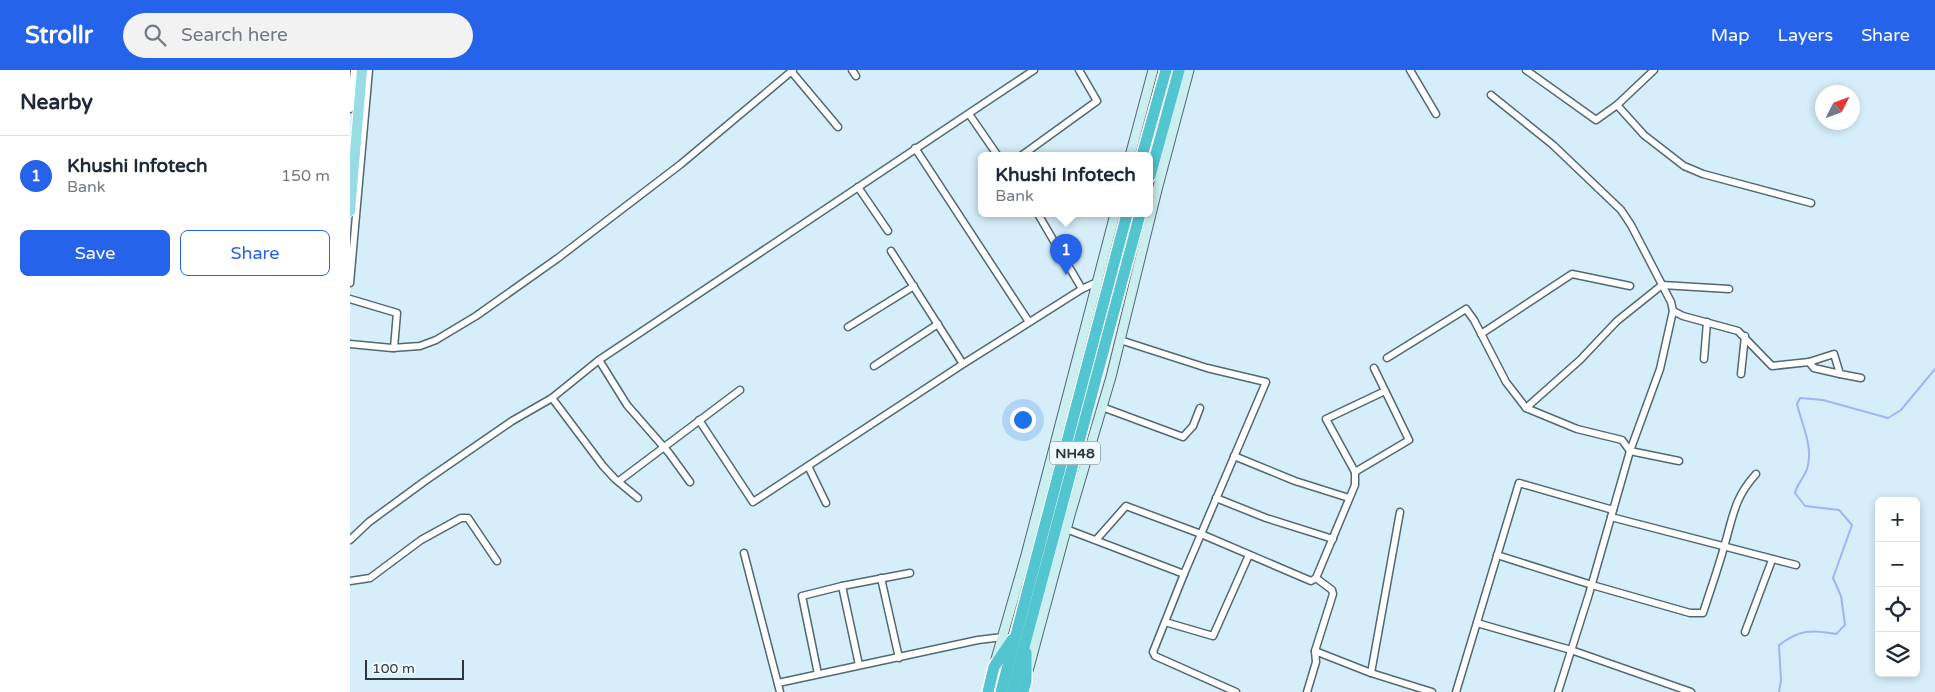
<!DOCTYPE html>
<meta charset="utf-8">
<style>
body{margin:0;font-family:"Varela Round",sans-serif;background:#f2f2f3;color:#1f2937}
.controls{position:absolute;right:15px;bottom:15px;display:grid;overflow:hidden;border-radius:8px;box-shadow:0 2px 8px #0003}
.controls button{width:45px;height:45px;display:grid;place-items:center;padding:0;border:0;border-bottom:1px solid #e0e1e3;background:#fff;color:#1f2937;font:25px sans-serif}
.compass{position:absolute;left:1465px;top:15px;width:45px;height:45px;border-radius:50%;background:#fff;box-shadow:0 2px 8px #0003;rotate:48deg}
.scale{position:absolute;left:15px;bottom:12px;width:99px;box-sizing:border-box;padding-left:5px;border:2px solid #2e383c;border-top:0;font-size:14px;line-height:18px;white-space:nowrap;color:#2e383c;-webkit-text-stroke:4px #eff8fd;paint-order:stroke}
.you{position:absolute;left:672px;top:349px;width:18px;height:18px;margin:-12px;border:4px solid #fff;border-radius:50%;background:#1a73e8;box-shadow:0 0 0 8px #1a73e833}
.badge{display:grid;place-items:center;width:32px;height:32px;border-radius:50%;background:#2563eb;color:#fff;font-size:16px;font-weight:700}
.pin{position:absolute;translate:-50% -41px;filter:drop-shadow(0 1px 2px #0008)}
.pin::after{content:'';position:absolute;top:26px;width:18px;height:15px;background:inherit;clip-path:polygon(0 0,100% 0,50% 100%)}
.popup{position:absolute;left:628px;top:82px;width:175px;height:65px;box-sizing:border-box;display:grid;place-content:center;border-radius:8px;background:#fff;filter:drop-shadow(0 1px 4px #0005);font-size:16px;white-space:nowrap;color:#747a83}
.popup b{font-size:19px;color:#1f2937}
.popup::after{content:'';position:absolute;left:50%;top:100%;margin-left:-10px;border:10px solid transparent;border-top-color:#fff}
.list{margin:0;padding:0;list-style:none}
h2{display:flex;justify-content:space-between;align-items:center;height:65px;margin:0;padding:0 20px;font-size:21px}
h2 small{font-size:16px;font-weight:400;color:#747a83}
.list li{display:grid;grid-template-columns:32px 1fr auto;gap:15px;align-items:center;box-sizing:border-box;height:80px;padding:0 20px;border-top:1px solid #e0e1e3}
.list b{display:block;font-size:19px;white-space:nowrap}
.list p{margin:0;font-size:16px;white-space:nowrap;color:#747a83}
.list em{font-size:16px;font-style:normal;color:#747a83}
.actions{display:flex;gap:10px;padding:15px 20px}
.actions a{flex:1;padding:11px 0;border:1px solid #2563eb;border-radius:8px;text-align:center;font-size:18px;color:#2563eb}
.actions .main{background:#2563eb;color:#fff}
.icon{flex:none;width:28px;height:28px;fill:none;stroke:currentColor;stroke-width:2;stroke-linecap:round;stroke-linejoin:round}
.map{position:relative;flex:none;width:1585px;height:622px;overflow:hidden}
header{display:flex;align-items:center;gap:30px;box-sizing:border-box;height:70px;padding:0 25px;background:#2563eb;color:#fff}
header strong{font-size:24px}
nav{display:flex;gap:28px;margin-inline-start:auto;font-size:18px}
.search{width:350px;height:45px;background:#f2f2f3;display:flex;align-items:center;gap:12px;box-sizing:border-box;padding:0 18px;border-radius:28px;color:#747a83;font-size:19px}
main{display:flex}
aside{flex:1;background:#fff}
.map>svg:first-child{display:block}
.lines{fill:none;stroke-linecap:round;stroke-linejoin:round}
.stream{stroke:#a2b5f3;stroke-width:2}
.street-casing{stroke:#526872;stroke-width:9}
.secondary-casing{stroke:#526872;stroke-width:11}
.primary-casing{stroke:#fff;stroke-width:12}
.highway-casing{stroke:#fff;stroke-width:14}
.street{stroke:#fff;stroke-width:6}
.secondary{stroke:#cbeef1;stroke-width:9}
.primary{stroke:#98dce3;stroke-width:10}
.highway{stroke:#53c5d1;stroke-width:11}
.labels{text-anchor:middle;stroke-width:5;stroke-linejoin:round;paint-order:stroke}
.shield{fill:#eff8fd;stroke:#687276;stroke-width:1}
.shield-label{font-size:14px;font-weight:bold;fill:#2e383c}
</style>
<header>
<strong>Strollr</strong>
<div class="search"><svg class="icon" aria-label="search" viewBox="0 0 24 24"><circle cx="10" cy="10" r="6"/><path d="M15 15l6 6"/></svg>Search here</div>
<nav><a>Map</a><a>Layers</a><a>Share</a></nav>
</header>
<main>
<aside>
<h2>Nearby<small></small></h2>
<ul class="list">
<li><span class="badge">1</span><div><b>Khushi Infotech</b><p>Bank</p></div><em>150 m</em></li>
</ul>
<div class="actions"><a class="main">Save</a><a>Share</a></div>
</aside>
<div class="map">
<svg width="1585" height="622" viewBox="0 0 1585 622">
<rect width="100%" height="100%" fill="#d5eef9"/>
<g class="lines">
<path class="stream" d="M1429,622L1431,610L1429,575C1449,560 1461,559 1486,564L1495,555L1491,526L1483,508L1502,455L1489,440L1455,436L1445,423C1447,414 1454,408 1457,399C1464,378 1452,355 1447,334L1450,328L1473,330L1538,348L1551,340L1585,299"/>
<g class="street-casing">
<g id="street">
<polyline points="502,0 506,6"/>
<polyline points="1060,0 1086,44"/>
<polyline points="1176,0 1246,50 1267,35 1304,0"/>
<polyline points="441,1 488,57"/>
<polyline points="1141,25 1203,75 1271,140 1281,155 1321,232 1323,241 1310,299 1280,381 1239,524 1208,622"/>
<polyline points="1267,35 1294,65 1334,96 1353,104 1461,133"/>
<polyline points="0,39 4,0"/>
<polyline points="619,44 648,86"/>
<polyline points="565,78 679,252"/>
<polyline points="671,86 747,31 729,0"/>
<polyline points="508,117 538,161"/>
<polyline points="688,144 732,219"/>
<polyline points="541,181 613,294"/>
<polyline points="0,213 19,0"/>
<polyline points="0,229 47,243 44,278"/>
<polyline points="1323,241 1333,246 1388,261 1422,296 1459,292 1484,284 1490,304 1511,308"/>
<polyline points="498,257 564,216"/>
<polyline points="1131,264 1222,204 1280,216"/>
<polyline points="770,270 857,298 916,312 834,504 803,582 805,586 886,622"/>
<polyline points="0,274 42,278 70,276 86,270 126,246 208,188 331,94 443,0"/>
<polyline points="1037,288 1116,239 1124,250 1156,312 1176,338 1227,359 1272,370 1280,381 1329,391"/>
<polyline points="1354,289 1357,252"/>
<polyline points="249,290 277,335 319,383 340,412"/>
<polyline points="1459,292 1464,298 1490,304"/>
<polyline points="524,296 588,254"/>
<polyline points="1391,304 1395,266"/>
<polyline points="202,328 253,396 265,409 288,428"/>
<polyline points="752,337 833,367 843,356 850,338"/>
<polyline points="1176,338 1230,290 1267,251 1312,215 1379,219"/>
<polyline points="349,350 403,432 613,294 732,219 747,212"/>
<polyline points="884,386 945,411 999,428"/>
<polyline points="458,396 476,433"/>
<polyline points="1005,402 976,349 1035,321"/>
<polyline points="269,411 390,320"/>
<polyline points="866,428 916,448 983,469"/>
<polyline points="1261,447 1446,495"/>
<polyline points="716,459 834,504"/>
<polyline points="0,470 19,452 75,411 162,351 202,328 249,290 684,0"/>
<polyline points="746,470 776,436 851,464 961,511 966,508 1005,415 1005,402 1059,370 1024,298"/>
<polyline points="394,483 430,622"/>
<path d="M1147,485L1242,515L1340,543H1353C1360,521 1368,499 1374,477C1383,447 1384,428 1406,404"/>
<polyline points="531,508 549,588"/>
<polyline points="0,511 20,508 71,470 111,448 118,448 147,491"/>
<polyline points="492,516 509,595"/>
<polyline points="815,552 863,566 899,485"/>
<polyline points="1127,553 1221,580 1341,622"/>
<polyline points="1395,562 1422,490"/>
<polyline points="965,581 983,524 982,520 966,508"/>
<polyline points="1021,603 1050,442"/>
<polyline points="468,604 452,526 492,516 560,503"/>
<polyline points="428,613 628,570 653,567"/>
<polyline points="957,622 966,592 965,581 1021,603 1082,622"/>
<polyline points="1106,622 1169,413 1263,440"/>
</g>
</g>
<g class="secondary-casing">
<g id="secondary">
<polyline points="780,86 803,0"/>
<polyline points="646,589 676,485 765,144"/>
<polyline points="678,601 720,445 761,307 807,120 839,0"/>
</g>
</g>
<g class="primary-casing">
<polyline id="primary" points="0,141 12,0"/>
</g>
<g class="highway-casing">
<g id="highway">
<polyline points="792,86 816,0"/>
<polyline points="800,106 829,0"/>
<polyline points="638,622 644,597 662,570"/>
<polyline points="651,622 777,144"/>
<polyline points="662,622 790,144"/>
<polyline points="673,622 676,611 676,583"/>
</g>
</g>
<use href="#street" class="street"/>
<use href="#secondary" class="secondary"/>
<use href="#primary" class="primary"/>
<use href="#highway" class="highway"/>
</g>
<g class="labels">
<rect class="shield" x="700" y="371.5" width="50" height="23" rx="4"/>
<g class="shield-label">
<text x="725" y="388">NH48</text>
</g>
</g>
</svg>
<div class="controls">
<button>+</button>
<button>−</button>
<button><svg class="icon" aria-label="locate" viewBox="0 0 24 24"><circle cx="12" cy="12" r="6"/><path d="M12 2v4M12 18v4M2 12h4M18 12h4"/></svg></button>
<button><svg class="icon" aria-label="layers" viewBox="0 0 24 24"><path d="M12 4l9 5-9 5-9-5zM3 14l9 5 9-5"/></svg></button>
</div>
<svg class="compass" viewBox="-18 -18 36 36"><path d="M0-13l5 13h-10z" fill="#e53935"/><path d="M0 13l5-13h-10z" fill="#747a83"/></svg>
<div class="scale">100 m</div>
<div class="you"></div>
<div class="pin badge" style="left:716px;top:205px">1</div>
<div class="popup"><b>Khushi Infotech</b>Bank</div>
</div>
</main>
